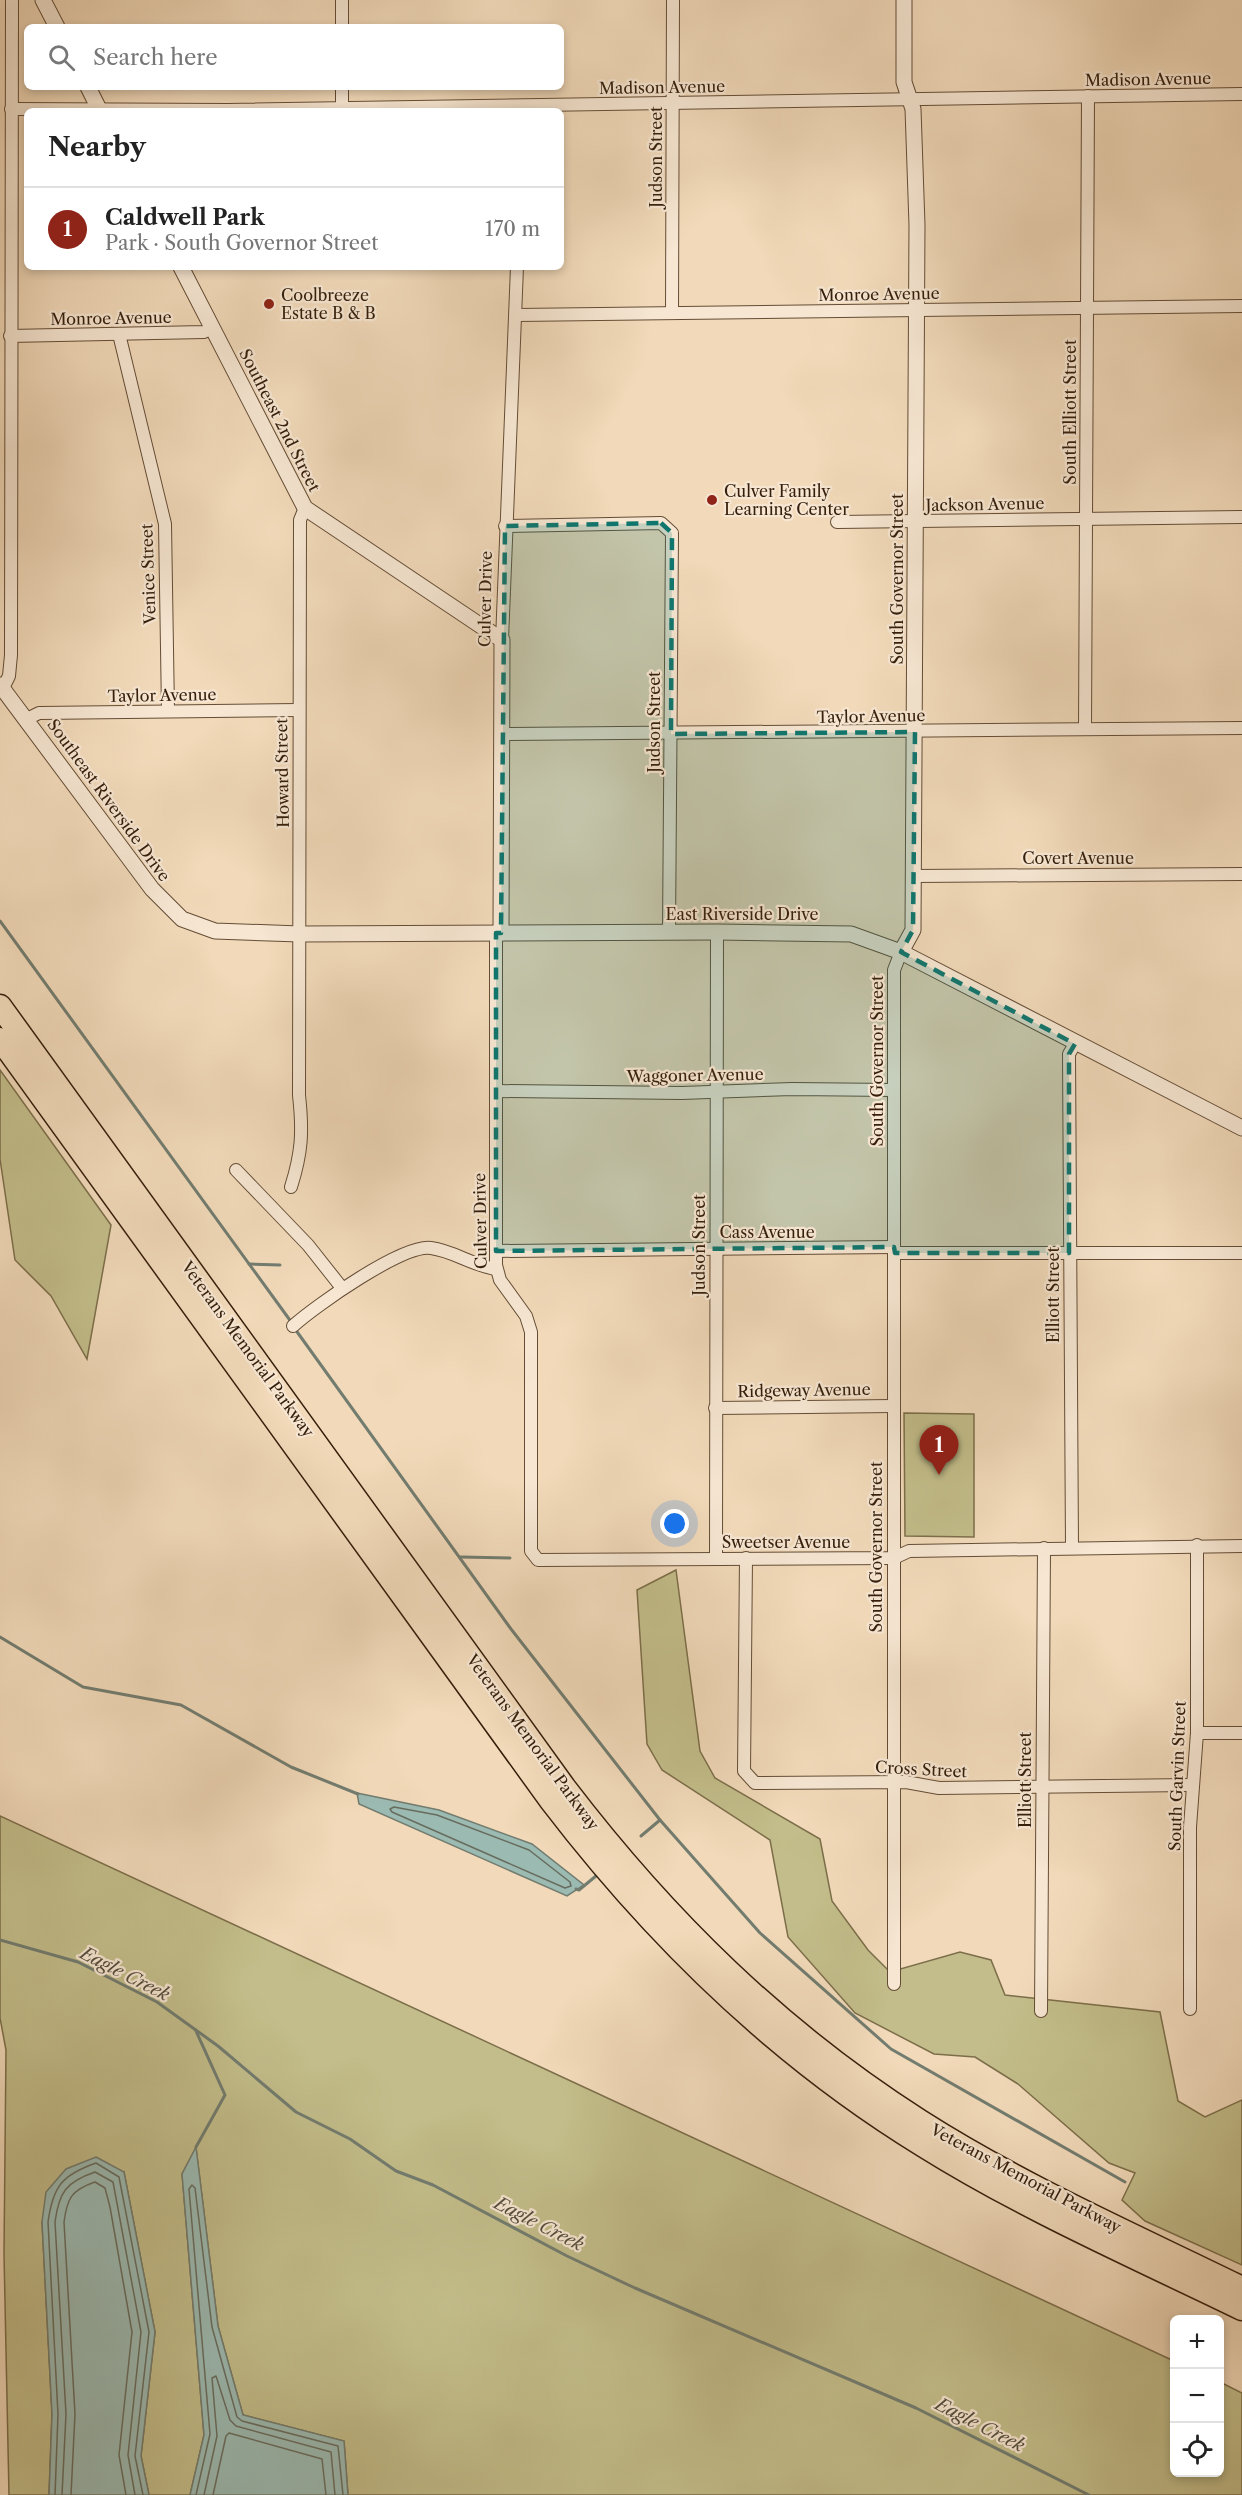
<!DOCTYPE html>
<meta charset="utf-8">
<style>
body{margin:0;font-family:"Libre Caslon Text",serif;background:#f2f2f2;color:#222}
.controls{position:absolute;right:18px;bottom:18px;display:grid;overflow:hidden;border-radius:9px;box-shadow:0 3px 9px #0003}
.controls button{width:54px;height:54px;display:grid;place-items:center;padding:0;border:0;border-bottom:2px solid #e0e0e0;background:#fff;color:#222;font:30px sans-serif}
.you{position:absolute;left:675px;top:1524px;width:21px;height:21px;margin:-15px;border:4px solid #fff;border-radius:50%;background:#1a73e8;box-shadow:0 0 0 9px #1a73e833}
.badge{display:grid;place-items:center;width:39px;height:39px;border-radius:50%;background:#8f2418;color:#fff;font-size:20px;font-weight:700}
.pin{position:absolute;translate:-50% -50px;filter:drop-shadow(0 2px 3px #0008)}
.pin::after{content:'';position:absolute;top:32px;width:21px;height:18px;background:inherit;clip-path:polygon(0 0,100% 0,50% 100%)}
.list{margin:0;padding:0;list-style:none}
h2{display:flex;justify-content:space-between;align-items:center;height:78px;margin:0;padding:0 24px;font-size:26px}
h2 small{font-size:20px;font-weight:400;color:#767676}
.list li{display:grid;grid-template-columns:39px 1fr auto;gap:18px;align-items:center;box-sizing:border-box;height:84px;padding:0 24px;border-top:2px solid #e0e0e0}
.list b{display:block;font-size:22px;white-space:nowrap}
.list p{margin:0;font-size:20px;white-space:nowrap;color:#767676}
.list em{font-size:20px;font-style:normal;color:#767676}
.icon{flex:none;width:33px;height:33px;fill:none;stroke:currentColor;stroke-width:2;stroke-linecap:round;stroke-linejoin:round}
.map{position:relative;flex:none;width:1242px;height:2495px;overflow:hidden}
.search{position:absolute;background:#fff;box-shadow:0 3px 9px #0003;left:24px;top:24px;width:540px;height:66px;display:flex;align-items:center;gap:15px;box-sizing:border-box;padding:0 21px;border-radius:9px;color:#767676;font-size:22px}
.panel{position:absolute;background:#fff;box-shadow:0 3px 9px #0003;left:24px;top:108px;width:540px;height:162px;border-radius:9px}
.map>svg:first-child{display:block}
.green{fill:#c2bd8a;stroke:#7c6e4a;stroke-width:1.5}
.water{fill:#9bbab2;stroke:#727c6f;stroke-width:1.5}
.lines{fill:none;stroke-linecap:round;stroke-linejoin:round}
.shore{stroke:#686c5e;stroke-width:1.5}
.stream{stroke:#727c6f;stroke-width:3}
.minor-casing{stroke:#644d36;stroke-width:14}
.tertiary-casing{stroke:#644d36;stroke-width:17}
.motorway-casing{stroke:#351e0b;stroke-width:25}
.minor{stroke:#f6e6d2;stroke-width:12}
.tertiary{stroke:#f6e6d2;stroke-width:15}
.motorway{stroke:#f1d9b9;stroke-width:22}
.marked{fill:#0f766e;fill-opacity:0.2;stroke:#0f766e;stroke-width:4.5;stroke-dasharray:12 8;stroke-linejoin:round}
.poi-dot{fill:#8f2418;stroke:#f6e6d2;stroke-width:2}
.labels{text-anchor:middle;stroke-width:4.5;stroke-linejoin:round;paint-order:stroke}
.street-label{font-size:16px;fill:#351e0b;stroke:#f6e6d2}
.poi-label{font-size:16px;fill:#351e0b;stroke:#f6e6d2;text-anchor:start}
.water-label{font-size:18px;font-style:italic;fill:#544d3d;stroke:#f6e6d2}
</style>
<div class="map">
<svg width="1242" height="2495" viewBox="0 0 1242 2495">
<rect width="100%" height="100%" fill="#f1d9b9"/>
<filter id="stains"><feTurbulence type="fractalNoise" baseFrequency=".00333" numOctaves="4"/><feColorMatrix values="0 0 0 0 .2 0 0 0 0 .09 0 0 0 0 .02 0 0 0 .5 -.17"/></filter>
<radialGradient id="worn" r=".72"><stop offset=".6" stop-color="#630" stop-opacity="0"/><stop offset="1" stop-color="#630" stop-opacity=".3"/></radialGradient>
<g class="green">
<polygon points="0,1070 111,1225 87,1359 51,1296 15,1260 0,1159"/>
<polygon points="904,1413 974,1414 974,1537 905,1536"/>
<polygon points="676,1570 700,1751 715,1778 820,1839 832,1901 868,1950 890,1972 960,1952 991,1960 1005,1995 1160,2012 1178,2101 1205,2117 1242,2100 1242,2265 1145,2221 1122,2200 1135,2173 1109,2163 1018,2084 975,2057 934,2054 855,2013 788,1937 770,1840 662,1770 647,1744 637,1590"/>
<polygon points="0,1816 1174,2361 1174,2472 1220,2472 1220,2382 1242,2393 1242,2495 348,2495 344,2441 243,2415 218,2326 196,2148 182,2174 204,2435 190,2495 149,2495 141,2456 155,2332 124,2172 42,2222 52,2414 49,2495 9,2495 4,2254 6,2050 0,2018"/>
</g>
<g class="water">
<polygon points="357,1793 439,1810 532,1844 584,1885 567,1896 359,1804"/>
<polygon points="196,2147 218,2326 243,2415 344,2441 348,2495 190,2495 204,2435 182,2174"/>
<polygon points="96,2157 124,2172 155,2332 141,2456 149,2495 49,2495 52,2414 42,2222 46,2192 66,2169"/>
</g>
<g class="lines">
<g class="shore">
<polygon points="394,1807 437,1815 529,1850 570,1882 571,1886 565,1888 392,1812 390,1809"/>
<path d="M55,2495L58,2414L48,2222C53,2186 62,2175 96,2163L119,2177L149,2332L135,2456L143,2495"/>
<path d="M62,2495L66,2414L55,2222C59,2192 66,2182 95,2172L113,2182L141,2332L128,2455L135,2495"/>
<path d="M71,2495L75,2414L64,2222C67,2199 71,2190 95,2182L105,2188L110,2207L132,2332L119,2455L126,2495"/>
<polyline points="196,2495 210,2434 189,2189 192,2185 195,2188 212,2327 237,2417 242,2421 338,2446 343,2495"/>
<polyline points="204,2495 217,2436 212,2378 216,2376 230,2420 236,2426 331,2452 335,2495"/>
<polyline points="213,2495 226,2436 229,2433 322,2459 326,2495"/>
</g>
<g class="stream">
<polyline points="0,921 292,1323"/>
<polyline points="249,1264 280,1265"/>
<polyline points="295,1329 511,1629 660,1820 760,1933 891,2049 1125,2182"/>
<polyline points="461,1557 510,1558"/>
<polyline points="0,1637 83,1687 181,1705 291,1767 358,1794"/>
<polyline points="641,1836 660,1820"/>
<polyline points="576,1889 579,1890 596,1876"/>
<polyline points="0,1940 78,1962 157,2002 218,2046 296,2112 350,2139 396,2171 433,2185 567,2256 635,2288 916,2408 1089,2495"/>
<polyline points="196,2147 225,2095 196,2031"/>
</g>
<g class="minor-casing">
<g id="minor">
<polyline points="342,27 342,0"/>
<polyline points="342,87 342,107"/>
<polyline points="11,109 228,110 1242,94"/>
<polyline points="672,313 673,0"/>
<polyline points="517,315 1242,306"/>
<polyline points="119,334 165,524 168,711"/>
<polyline points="10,336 204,332 212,328"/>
<polyline points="837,522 1242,517"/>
<polyline points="505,526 661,523 672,533 669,932"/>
<polyline points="502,640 517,267"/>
<polyline points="3,688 9,676 11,655 12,0"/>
<polyline points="27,719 39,713 298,710"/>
<polyline points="1085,728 1088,96"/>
<polyline points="501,734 1242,728"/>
<polyline points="914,876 1242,874"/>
<polyline points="496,933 496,1265 500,1280 526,1316 531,1332 531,1551 538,1560 894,1558 909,1551 1242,1546"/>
<polyline points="497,1091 682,1093 792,1089 894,1090"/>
<polyline points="236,1170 308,1245 342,1288"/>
<path d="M291,1187C302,1152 303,1132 299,1095L300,520L305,508"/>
<polyline points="496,1251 894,1247"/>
<polyline points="895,1253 1242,1253"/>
<path d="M293,1326C315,1306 403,1244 431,1248C454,1251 471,1265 496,1269"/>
<polyline points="715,1408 893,1406"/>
<polyline points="1072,1547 1069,1054 1075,1044"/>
<polyline points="746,1558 744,1771 755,1783 906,1782 939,1788 1191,1785"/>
<polyline points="716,1559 717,932"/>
<polyline points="1197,1733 1242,1733"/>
<polyline points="894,1984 894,970 901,952"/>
<polyline points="1190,2009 1190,1827 1197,1733 1197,1545"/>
<polyline points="1041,2011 1044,1548"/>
</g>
</g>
<g class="tertiary-casing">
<g id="tertiary">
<polyline points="43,0 57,27"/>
<polyline points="88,87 100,111"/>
<polyline points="181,267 305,508 502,640 501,933"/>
<polyline points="0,685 152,889 182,919 215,931 300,934 717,932 851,934 901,952 1242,1128"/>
<polyline points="901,952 913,930 917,225 913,109 904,82 904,0"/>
</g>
</g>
<g class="motorway-casing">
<g id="motorway">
<path d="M0,1006L565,1788C666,1920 779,2031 920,2121C1022,2186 1134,2235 1242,2288"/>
<path d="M0,1039L551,1801C655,1937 777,2056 924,2146C1025,2209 1135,2257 1242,2309"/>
</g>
</g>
<use href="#minor" class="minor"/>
<use href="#tertiary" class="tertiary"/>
<use href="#motorway" class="motorway"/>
</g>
<path class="marked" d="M661,523L672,533L671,734L915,732L913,930L901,952L1075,1044L1069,1054V1253H895L894,1247L496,1251V933H501L505,526Z"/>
<g class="poi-dot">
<circle cx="269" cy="304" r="6"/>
<circle cx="712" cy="500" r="6"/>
</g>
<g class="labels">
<g class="street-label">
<text transform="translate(1148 79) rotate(-1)" y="6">Madison Avenue</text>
<text transform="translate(662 87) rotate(-1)" y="6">Madison Avenue</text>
<text transform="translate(656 157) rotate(-90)" y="6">Judson Street</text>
<text transform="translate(879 294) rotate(-1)" y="6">Monroe Avenue</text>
<text transform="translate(111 318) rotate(-1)" y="6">Monroe Avenue</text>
<text transform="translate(1070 412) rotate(-90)" y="6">South Elliott Street</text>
<text transform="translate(280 420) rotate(63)" y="6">Southeast 2nd Street</text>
<text transform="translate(985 504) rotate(-1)" y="6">Jackson Avenue</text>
<text transform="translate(148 574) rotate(-92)" y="6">Venice Street</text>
<text transform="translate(897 579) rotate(-90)" y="6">South Governor Street</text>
<text transform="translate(485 599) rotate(-89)" y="6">Culver Drive</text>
<text transform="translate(162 695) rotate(-1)" y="6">Taylor Avenue</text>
<text transform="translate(871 716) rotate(-1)" y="6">Taylor Avenue</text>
<text transform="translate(654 722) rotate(-90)" y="6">Judson Street</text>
<text transform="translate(282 773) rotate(-91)" y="6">Howard Street</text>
<text transform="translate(109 800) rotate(54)" y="6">Southeast Riverside Drive</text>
<text x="1078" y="864">Covert Avenue</text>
<text x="742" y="920">East Riverside Drive</text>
<text transform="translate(877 1061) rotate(-90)" y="6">South Governor Street</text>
<text transform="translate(695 1075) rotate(-1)" y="6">Waggoner Avenue</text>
<text transform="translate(480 1221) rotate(-91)" y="6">Culver Drive</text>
<text x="767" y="1238">Cass Avenue</text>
<text transform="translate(699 1245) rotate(-90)" y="6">Judson Street</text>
<text transform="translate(1053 1295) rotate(-90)" y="6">Elliott Street</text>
<text transform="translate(248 1349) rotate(54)" y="6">Veterans Memorial Parkway</text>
<text transform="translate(804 1390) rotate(-1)" y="6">Ridgeway Avenue</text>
<text x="786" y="1548">Sweetser Avenue</text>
<text transform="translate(876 1547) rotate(-90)" y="6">South Governor Street</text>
<text transform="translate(533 1742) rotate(54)" y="6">Veterans Memorial Parkway</text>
<text transform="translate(921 1769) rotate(3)" y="6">Cross Street</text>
<text transform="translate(1177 1776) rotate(-88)" y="6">South Garvin Street</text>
<text transform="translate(1025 1780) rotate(-90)" y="6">Elliott Street</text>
<text transform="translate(1026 2178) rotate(28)" y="6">Veterans Memorial Parkway</text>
</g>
<g class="poi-label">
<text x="281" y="301">Coolbreeze<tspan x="281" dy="18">Estate B &amp; B</tspan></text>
<text x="724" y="497">Culver Family<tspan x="724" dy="18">Learning Center</tspan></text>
</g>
<g class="water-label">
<text transform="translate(125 1974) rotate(27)" y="6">Eagle Creek</text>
<text transform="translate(539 2224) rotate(27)" y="6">Eagle Creek</text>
<text transform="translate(980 2425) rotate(27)" y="6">Eagle Creek</text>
</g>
</g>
<rect width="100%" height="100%" filter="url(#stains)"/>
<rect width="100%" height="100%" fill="url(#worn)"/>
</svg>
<div class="controls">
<button>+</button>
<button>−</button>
<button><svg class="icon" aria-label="locate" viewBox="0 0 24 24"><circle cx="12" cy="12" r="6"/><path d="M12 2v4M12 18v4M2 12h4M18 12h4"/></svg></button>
</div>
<div class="you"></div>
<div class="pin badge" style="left:939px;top:1475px">1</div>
<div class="search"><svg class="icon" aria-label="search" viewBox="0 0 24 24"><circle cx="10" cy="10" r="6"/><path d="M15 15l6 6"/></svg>Search here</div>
<section class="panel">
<h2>Nearby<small></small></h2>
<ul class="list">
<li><span class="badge">1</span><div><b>Caldwell Park</b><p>Park · South Governor Street</p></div><em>170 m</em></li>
</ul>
</section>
</div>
